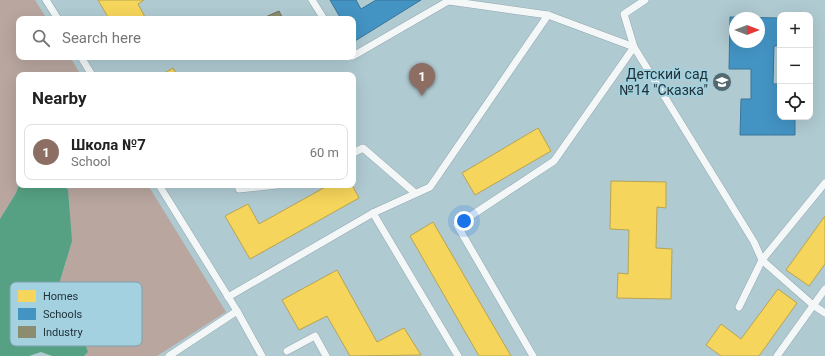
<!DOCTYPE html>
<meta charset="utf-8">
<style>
body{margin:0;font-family:Roboto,sans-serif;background:#f6f6f6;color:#222}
.controls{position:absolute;right:12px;top:12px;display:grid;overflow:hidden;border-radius:8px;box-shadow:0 4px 16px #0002}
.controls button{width:36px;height:36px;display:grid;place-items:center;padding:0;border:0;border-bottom:1px solid #e0e0e0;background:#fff;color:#222;font:20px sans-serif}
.compass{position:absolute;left:729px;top:12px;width:36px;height:36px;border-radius:50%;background:#fff;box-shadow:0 4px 16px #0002;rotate:90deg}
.you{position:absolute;left:464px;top:221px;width:14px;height:14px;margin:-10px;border:3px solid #fff;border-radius:50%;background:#1a73e8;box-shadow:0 0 0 6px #1a73e833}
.badge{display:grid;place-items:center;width:26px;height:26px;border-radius:50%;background:#0b8043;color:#fff;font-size:13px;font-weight:700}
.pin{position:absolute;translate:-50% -33px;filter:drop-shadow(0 1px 2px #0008)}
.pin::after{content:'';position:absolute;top:21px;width:14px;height:12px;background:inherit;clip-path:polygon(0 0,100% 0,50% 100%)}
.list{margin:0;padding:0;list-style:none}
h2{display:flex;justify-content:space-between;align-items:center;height:52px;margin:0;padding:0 16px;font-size:17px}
h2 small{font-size:13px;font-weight:400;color:#767676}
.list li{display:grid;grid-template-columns:26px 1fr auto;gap:12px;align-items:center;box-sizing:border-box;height:56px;margin:0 8px 8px;padding:0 8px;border:1px solid #e0e0e0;border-radius:8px}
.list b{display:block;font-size:15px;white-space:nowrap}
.list p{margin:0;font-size:13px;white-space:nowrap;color:#767676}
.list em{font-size:13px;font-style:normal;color:#767676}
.icon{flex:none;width:22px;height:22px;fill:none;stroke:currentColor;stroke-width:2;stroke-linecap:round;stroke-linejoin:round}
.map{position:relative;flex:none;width:825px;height:356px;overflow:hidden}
.search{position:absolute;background:#fff;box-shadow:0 4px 16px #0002;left:16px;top:16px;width:340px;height:44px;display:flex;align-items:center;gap:10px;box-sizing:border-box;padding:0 14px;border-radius:8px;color:#767676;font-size:15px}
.panel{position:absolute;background:#fff;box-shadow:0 4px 16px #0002;left:16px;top:72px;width:340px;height:116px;border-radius:8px}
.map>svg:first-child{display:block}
.green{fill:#b8a69f}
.water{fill:#56a184}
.homes{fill:#f6d55c;stroke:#b6a452}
.schools{fill:#4393c3;stroke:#39769a;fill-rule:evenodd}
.industry{fill:#8c8c6e;stroke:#6c715e}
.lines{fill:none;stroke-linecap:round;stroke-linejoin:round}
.service-casing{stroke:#93a7ae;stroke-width:8}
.service{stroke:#f3f7f8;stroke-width:7}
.labels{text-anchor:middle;stroke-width:4;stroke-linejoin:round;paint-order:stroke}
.poi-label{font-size:14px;fill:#213339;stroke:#a3d1df;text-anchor:end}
.key{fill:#a3d1df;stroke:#7ca2ad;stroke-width:1}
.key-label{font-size:11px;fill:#213339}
</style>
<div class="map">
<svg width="825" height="356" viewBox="0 0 825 356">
<rect width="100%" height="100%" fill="#b0cad2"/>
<g class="green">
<polygon points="0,0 35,0 47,19 19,19 19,57 70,57 81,75 19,75 19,184 16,193 0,219"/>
<polygon points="64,185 148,185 226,312 157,356 84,356 88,352 77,330 63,323 59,300 60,281 66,262 68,190"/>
</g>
<path class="water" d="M19,184V185H64L68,190L72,241L60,281L59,300L63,323C80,332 82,334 88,352L84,356H52L41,352L29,356H0V219L16,193Z"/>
<g class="homes">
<polygon points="98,0 144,0 138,4 146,19 109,19"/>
<polygon points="173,68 177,75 161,75"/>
<polygon points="538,128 551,151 475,195 462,173"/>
<polygon points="611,181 666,182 666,208 657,207 656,248 672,249 671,299 617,298 618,273 628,274 629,230 610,229"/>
<polygon points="329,185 352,185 359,198 250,259 225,216 248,204 259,224"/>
<polygon points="825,216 825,264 809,286 786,270"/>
<polygon points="433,222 511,356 479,356 410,236"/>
<polygon points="337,270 377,342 404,328 421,355 350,356 327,316 299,330 282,300"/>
<polygon points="778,289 797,303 759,356 721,356 706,345 721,324 741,339"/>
</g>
<g class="schools">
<polygon points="330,0 356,0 361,9 376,0 421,0 355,41 353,38 353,19 341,19"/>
<path d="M730,17L780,18V46H774L773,84H780V117H795V135H740L741,99H751V69H729ZM735,18H759V42H735Z"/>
</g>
<polygon class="industry" points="279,11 283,19 261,19"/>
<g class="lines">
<g class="service-casing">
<g id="service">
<polyline points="46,0 58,19"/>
<polyline points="312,0 324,19"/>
<polyline points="645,0 624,14 634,47 754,242 762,260 813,305 825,313"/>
<polyline points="449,1 548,15"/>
<polyline points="353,56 450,0"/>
<polyline points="81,57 92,75"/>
<polyline points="353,153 363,148 415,193"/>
<polyline points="159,185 237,311 262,356"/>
<polyline points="239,189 277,185"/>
<polyline points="373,213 430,187 548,15 634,47 554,161 457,225 533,356"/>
<polyline points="228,297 373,213 458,356"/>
<polyline points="739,307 762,260 825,183"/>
<polyline points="287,351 315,336 326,356"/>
<polyline points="169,356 237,311"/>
<polyline points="777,356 825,289"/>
</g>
</g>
<use href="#service" class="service"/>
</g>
<defs>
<g id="school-disc" transform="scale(1)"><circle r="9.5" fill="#53686f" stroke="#a3d1df"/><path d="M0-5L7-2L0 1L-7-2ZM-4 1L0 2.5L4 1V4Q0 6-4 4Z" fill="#fff"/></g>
</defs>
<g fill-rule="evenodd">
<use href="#school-disc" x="722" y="82"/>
</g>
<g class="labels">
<g class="poi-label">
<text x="708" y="79">Детский сад<tspan x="708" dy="16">№14 "Сказка"</tspan></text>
</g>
</g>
<rect x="10" y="282" width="132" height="64" rx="6" class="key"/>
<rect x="18" y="290" width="18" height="12" fill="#f6d55c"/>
<rect x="18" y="308" width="18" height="12" fill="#4393c3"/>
<rect x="18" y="326" width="18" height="12" fill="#8c8c6e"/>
<g class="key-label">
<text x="43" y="300">Homes</text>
<text x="43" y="318">Schools</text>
<text x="43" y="336">Industry</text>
</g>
</svg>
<div class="controls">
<button>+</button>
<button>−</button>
<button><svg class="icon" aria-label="locate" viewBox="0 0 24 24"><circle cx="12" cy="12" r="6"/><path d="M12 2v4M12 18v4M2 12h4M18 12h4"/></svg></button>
</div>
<svg class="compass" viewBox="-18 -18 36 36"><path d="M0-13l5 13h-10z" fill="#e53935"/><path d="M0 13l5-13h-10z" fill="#767676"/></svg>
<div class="you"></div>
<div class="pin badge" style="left:422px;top:96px;background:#8d6e63">1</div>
<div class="search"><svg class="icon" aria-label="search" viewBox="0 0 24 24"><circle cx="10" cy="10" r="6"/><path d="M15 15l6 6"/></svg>Search here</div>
<section class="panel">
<h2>Nearby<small></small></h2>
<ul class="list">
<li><span class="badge" style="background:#8d6e63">1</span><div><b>Школа №7</b><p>School</p></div><em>60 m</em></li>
</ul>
</section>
</div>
